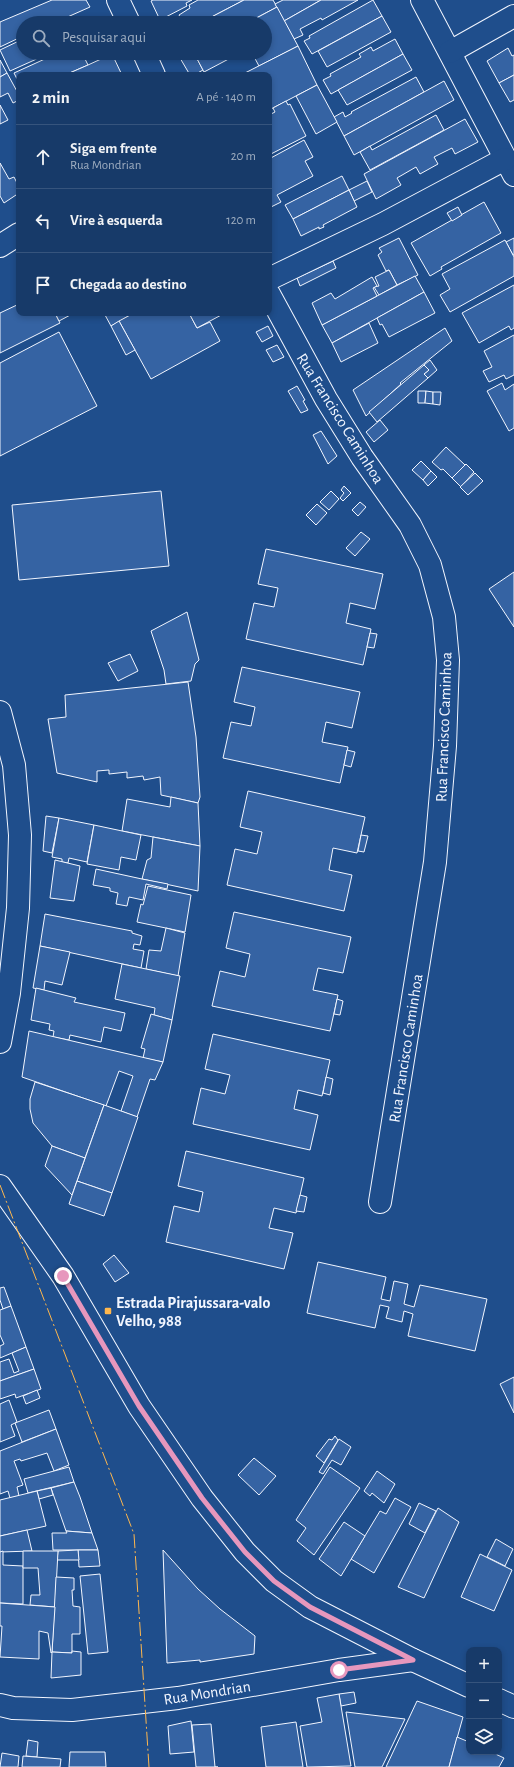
<!DOCTYPE html>
<html lang="pt">
<meta charset="utf-8">
<style>
body{margin:0;font-family:"Alegreya Sans",sans-serif;background:#20416f;color:#f1f3f6}
.controls{position:absolute;right:12px;bottom:12px;display:grid;overflow:hidden;border-radius:8px;box-shadow:0 2px 6px #0003}
.controls button{width:36px;height:36px;display:grid;place-items:center;padding:0;border:0;border-bottom:1px solid #36547d;background:#173a69;color:#f1f3f6;font:20px sans-serif}
.stop{position:absolute;width:12px;height:12px;margin:-9px;border:3px solid #e797bd;border-radius:50%;background:#fff}
.stop.end{background:#e797bd;border-color:#fff;box-shadow:0 1px 4px #0008}
.list{margin:0;padding:0;list-style:none}
h2{display:flex;justify-content:space-between;align-items:center;height:52px;margin:0;padding:0 16px;font-size:17px}
h2 small{font-size:13px;font-weight:400;color:#9eadc0}
.list li{display:grid;grid-template-columns:26px 1fr auto;gap:12px;align-items:center;box-sizing:border-box;height:64px;padding:0 16px;border-top:1px solid #36547d}
.list b{display:block;font-size:15px;white-space:nowrap}
.list p{margin:0;font-size:13px;white-space:nowrap;color:#9eadc0}
.list em{font-size:13px;font-style:normal;color:#9eadc0}
.icon{flex:none;width:22px;height:22px;fill:none;stroke:currentColor;stroke-width:2;stroke-linecap:round;stroke-linejoin:round}
.map{position:relative;flex:none;width:514px;height:1767px;overflow:hidden}
.search{position:absolute;background:#173a69;box-shadow:0 2px 6px #0003;left:16px;top:16px;width:256px;height:44px;display:flex;align-items:center;gap:10px;box-sizing:border-box;padding:0 14px;border-radius:22px;color:#9eadc0;font-size:15px}
.panel{position:absolute;background:#173a69;box-shadow:0 2px 6px #0003;left:16px;top:72px;width:256px;height:244px;border-radius:8px}
.map>svg:first-child{display:block}
.building{fill:#3563a3;stroke:#f2f6ff}
.lines{fill:none;stroke-linecap:round;stroke-linejoin:round}
.minor-casing{stroke:#f2f6ff;stroke-width:24}
.major-casing{stroke:#f2f6ff;stroke-width:24}
.minor{stroke:#1f4e8c;stroke-width:22}
.major{stroke:#1f4e8c;stroke-width:22}
.power{stroke:#ffb74d;stroke-width:1;stroke-dasharray:14 3 2 3;stroke-linecap:butt}
.route{stroke:#e797bd;stroke-width:5}
.poi-dot{fill:#ffb74d;stroke:#1f4e8c;stroke-width:1.5}
.labels{text-anchor:middle;stroke-width:3;stroke-linejoin:round;paint-order:stroke}
.street-label{font-size:16px;fill:#f2f6ff;stroke:#1f4e8c}
.poi-label{font-size:16px;font-weight:bold;fill:#f2f6ff;stroke:#1f4e8c;text-anchor:start}
</style>
<div class="map">
<svg width="514" height="1767" viewBox="0 0 514 1767">
<rect width="100%" height="100%" fill="#1f4e8c"/>
<g class="building">
<polygon points="52,0 86,0 90,7 54,23 23,23 23,36 0,47 0,22"/>
<polygon points="153,0 192,0 186,3 187,6 160,20 151,1"/>
<polygon points="198,0 244,0 200,23 173,23 181,19 179,15 190,8 189,5"/>
<polygon points="244,0 273,0 277,7 247,23 200,23"/>
<polygon points="283,0 321,0 284,21 275,4"/>
<polygon points="321,0 358,0 322,20 321,18 300,29 303,35 294,39 284,21"/>
<polygon points="373,0 382,16 312,54 304,41 310,38 309,36"/>
<polygon points="277,7 298,46 259,66 252,53 265,53 265,23 247,23"/>
<polygon points="382,16 391,32 327,67 318,51"/>
<polygon points="69,18 71,23 59,23"/>
<polygon points="23,39 23,53 50,53 10,71 0,50"/>
<polygon points="395,39 403,54 331,94 323,80 331,76 330,74 361,57 359,54 366,50 371,47 373,51"/>
<polygon points="298,46 317,85 269,110 269,75 241,75"/>
<polygon points="508,48 512,56 514,55 514,75 499,83 487,61"/>
<polygon points="58,53 82,53 88,65 65,75 19,75 19,83 14,73"/>
<polygon points="178,53 190,53 180,58"/>
<polygon points="190,53 194,53 203,70 194,75 190,75 180,58"/>
<polygon points="194,53 240,53 204,72"/>
<polygon points="112,54 122,75 65,75 88,65"/>
<polygon points="403,54 412,70 347,105 338,90"/>
<polygon points="0,60 7,73 0,77"/>
<polygon points="7,73 19,95 19,100 13,103 8,93 0,97 0,77"/>
<polygon points="514,75 514,100 510,102 499,83"/>
<polygon points="416,77 424,92 344,136 334,117 343,112 345,117 352,113 351,112"/>
<polygon points="444,81 454,100 354,155 344,136"/>
<polygon points="317,85 337,122 316,134 296,96"/>
<polygon points="286,101 288,105 290,104 306,136 269,155 269,115 275,112 273,108"/>
<polygon points="0,105 8,120 0,124"/>
<polygon points="436,115 444,130 370,170 360,152 370,146 372,150"/>
<polygon points="465,119 478,142 455,154 452,148 434,157 438,164 420,174 416,167 397,178 401,185 376,199 364,174"/>
<polygon points="304,140 313,157 305,161 313,176 277,195 281,202 269,208 269,159"/>
<polygon points="0,163 9,179 14,177 19,187 19,193 4,203 0,196"/>
<polygon points="342,176 349,190 293,219 285,205"/>
<polygon points="367,181 372,192 354,201 349,190"/>
<polygon points="349,190 357,207 323,225 324,227 319,229 319,227 301,236 293,219"/>
<polygon points="484,202 501,233 441,267 442,269 430,276 411,243"/>
<polygon points="458,207 462,215 452,221 447,213"/>
<polygon points="399,238 418,275 397,285 389,270 386,271 378,255 382,252 379,248"/>
<polygon points="514,238 514,255 513,255 506,242"/>
<polygon points="505,240 514,257 514,276 450,312 440,295 450,289 442,274"/>
<polygon points="333,261 336,268 300,286 297,278"/>
<polygon points="389,270 397,285 379,295 374,287 379,286 375,277"/>
<polygon points="415,276 424,292 332,343 322,325"/>
<polygon points="372,277 377,286 373,288 377,296 322,325 312,303 331,293 335,299"/>
<polygon points="514,285 514,328 511,330 509,326 479,343 462,313"/>
<polygon points="424,292 435,313 389,337 382,324 380,325 377,318"/>
<polygon points="19,304 19,313 55,313 60,323 0,353 0,313"/>
<polygon points="55,313 74,313 59,321"/>
<polygon points="108,313 134,313 111,326 105,315"/>
<polygon points="134,313 189,313 197,328 210,322 220,341 151,379 119,321"/>
<polygon points="189,313 225,313 197,328"/>
<polygon points="119,321 135,350 126,355 111,326"/>
<polygon points="369,323 378,343 341,362 332,343"/>
<polygon points="268,326 273,336 262,342 256,332"/>
<polygon points="445,328 452,341 400,383 401,384 366,416 353,390"/>
<polygon points="59,332 97,406 0,456 0,363"/>
<polygon points="514,335 514,375 506,379 504,375 489,382 483,371 492,367 484,351"/>
<polygon points="277,345 284,357 273,362 266,350"/>
<polygon points="430,360 437,370 428,378 424,374 429,370 424,365"/>
<polygon points="424,365 429,370 424,374 428,378 377,422 369,412"/>
<polygon points="502,383 505,390 514,384 514,428 509,431 487,391"/>
<polygon points="297,386 305,400 303,401 308,410 301,413 288,391"/>
<polygon points="418,391 426,391 425,403 418,403"/>
<polygon points="426,391 433,392 433,404 425,403"/>
<polygon points="433,392 441,392 440,405 433,404"/>
<polygon points="380,420 388,430 374,442 366,432"/>
<polygon points="321,431 337,456 328,464 313,435"/>
<polygon points="446,447 465,465 452,478 443,469 441,470 432,462"/>
<polygon points="421,461 431,471 423,480 412,470"/>
<polygon points="466,464 474,472 461,487 452,478"/>
<polygon points="431,471 437,477 428,486 423,480"/>
<polygon points="475,473 483,481 468,495 460,487"/>
<polygon points="344,486 351,493 343,501 340,498 344,493 341,490"/>
<polygon points="161,491 169,566 19,580 12,505"/>
<polygon points="331,491 339,499 329,510 320,502"/>
<polygon points="360,502 366,507 358,516 352,510"/>
<polygon points="317,504 327,513 316,525 306,515"/>
<polygon points="361,532 370,539 355,556 346,548"/>
<polygon points="266,549 383,574 375,609 350,603 349,609 346,623 371,629 363,665 246,639 254,603 274,607 278,588 258,584"/>
<polygon points="514,572 514,627 489,589"/>
<polygon points="187,612 199,660 195,664 191,681 166,684 164,670 151,631"/>
<polygon points="370,633 377,634 374,648 367,647"/>
<polygon points="130,654 138,671 118,681 108,663"/>
<polygon points="242,667 360,692 352,728 326,722 322,742 348,747 340,783 223,758 231,722 251,726 255,707 234,702"/>
<polygon points="188,682 196,737 200,797 198,803 161,795 160,777 144,780 143,776 127,778 127,772 109,774 109,770 97,771 97,782 57,773 48,719 66,717 65,695"/>
<polygon points="347,750 355,752 351,767 344,765"/>
<polygon points="248,791 365,817 357,853 333,848 329,870 352,875 344,911 227,885 235,849 257,854 262,832 240,827"/>
<polygon points="171,797 198,803 200,846 122,831 127,799 170,807"/>
<polygon points="46,816 59,818 52,853 43,851"/>
<polygon points="59,818 94,825 87,862 69,858 68,863 62,862 62,859 52,857"/>
<polygon points="94,825 141,835 136,860 121,857 119,870 87,864"/>
<polygon points="361,835 368,836 364,852 358,851"/>
<polygon points="153,837 200,846 198,891 142,879 147,860 151,858"/>
<polygon points="55,860 80,866 74,901 50,898"/>
<polygon points="96,869 142,879 168,884 167,889 146,884 143,900 129,897 127,906 116,904 118,893 110,891 110,888 93,885"/>
<polygon points="148,886 191,895 185,932 137,922 141,904 143,905"/>
<polygon points="234,912 351,937 343,973 318,968 313,990 338,995 330,1031 212,1006 220,971 245,977 250,954 226,948"/>
<polygon points="45,914 132,931 132,933 142,936 140,945 134,944 133,949 144,951 141,968 40,946"/>
<polygon points="166,928 185,933 178,976 146,969 149,950 161,951"/>
<polygon points="40,946 70,952 62,985 45,981 44,990 33,988"/>
<polygon points="122,964 180,976 172,1020 154,1015 155,1008 115,999"/>
<polygon points="36,988 76,998 74,1002 125,1013 121,1031 104,1027 101,1042 70,1035 69,1040 53,1037 54,1031 49,1030 50,1024 31,1020"/>
<polygon points="337,999 343,1001 340,1015 334,1014"/>
<polygon points="151,1014 172,1020 163,1062 143,1058 145,1049 141,1048"/>
<polygon points="29,1031 163,1062 155,1080 150,1079 137,1117 121,1111 133,1076 119,1071 106,1106 22,1077"/>
<polygon points="213,1034 330,1060 322,1096 298,1090 294,1109 318,1115 310,1150 193,1124 201,1088 225,1094 230,1075 205,1069"/>
<polygon points="326,1077 333,1079 330,1095 323,1093"/>
<polygon points="35,1082 104,1105 85,1158 52,1146 33,1123 30,1109 30,1099"/>
<polygon points="104,1105 138,1117 112,1193 77,1181"/>
<polygon points="52,1146 85,1158 72,1195 45,1166"/>
<polygon points="186,1151 304,1178 296,1213 274,1208 269,1228 293,1233 284,1269 166,1242 174,1206 199,1212 203,1192 178,1186"/>
<polygon points="77,1181 112,1193 104,1216 69,1204"/>
<polygon points="300,1195 307,1197 304,1212 296,1211"/>
<polygon points="114,1255 129,1273 115,1282 103,1264"/>
<polygon points="318,1262 386,1277 381,1299 390,1301 394,1281 408,1284 404,1304 414,1307 420,1285 487,1299 475,1351 408,1336 413,1314 404,1311 402,1322 386,1318 389,1307 380,1305 375,1328 307,1313"/>
<polygon points="4,1287 11,1306 3,1309 0,1300 0,1288"/>
<polygon points="11,1306 26,1347 0,1358 0,1346 4,1344 0,1335 0,1310"/>
<polygon points="26,1347 34,1369 0,1381 0,1362 9,1359 14,1373 19,1371 12,1353"/>
<polygon points="34,1369 41,1389 16,1398 15,1394 0,1399 0,1381"/>
<polygon points="514,1377 514,1413 500,1384"/>
<polygon points="37,1390 40,1398 26,1404 23,1396"/>
<polygon points="9,1400 17,1422 11,1425 15,1436 0,1442 0,1404"/>
<polygon points="49,1410 56,1429 22,1442 15,1423"/>
<polygon points="56,1429 69,1465 54,1471 47,1453 21,1461 20,1459 14,1461 23,1485 17,1487 19,1496 10,1498 8,1491 0,1494 0,1451"/>
<polygon points="335,1436 338,1440 324,1463 316,1456 329,1439 332,1440"/>
<polygon points="339,1439 351,1447 341,1465 332,1460 323,1474 319,1472"/>
<polygon points="254,1458 276,1476 259,1495 238,1475"/>
<polygon points="69,1467 74,1482 28,1493 24,1479"/>
<polygon points="330,1467 360,1488 314,1555 297,1541 306,1528 296,1520"/>
<polygon points="377,1471 395,1484 384,1503 372,1493 370,1496 364,1491"/>
<polygon points="74,1482 80,1497 92,1533 66,1531 51,1488"/>
<polygon points="51,1488 53,1495 39,1499 37,1491"/>
<polygon points="37,1491 46,1526 0,1536 0,1500"/>
<polygon points="395,1498 411,1507 374,1573 351,1559 380,1511 386,1514"/>
<polygon points="419,1503 436,1511 425,1533 409,1524"/>
<polygon points="438,1508 459,1522 424,1598 398,1587"/>
<polygon points="344,1522 365,1536 341,1576 319,1559"/>
<polygon points="27,1530 32,1551 0,1552 0,1536"/>
<polygon points="66,1531 92,1533 98,1550 53,1550 52,1533 67,1533"/>
<polygon points="496,1539 513,1549 505,1566 487,1557"/>
<polygon points="78,1550 98,1550 100,1566 79,1567"/>
<polygon points="78,1550 79,1560 57,1560 58,1551"/>
<polygon points="163,1550 198,1589 220,1609 255,1636 254,1654 200,1662 200,1660 167,1663"/>
<polygon points="3,1551 3,1565 23,1566 23,1604 0,1603 0,1552"/>
<polygon points="23,1551 58,1551 55,1607 30,1605 31,1595 40,1595 38,1568 23,1568"/>
<polygon points="480,1554 512,1570 494,1611 461,1597"/>
<polygon points="100,1574 108,1652 88,1654 80,1576"/>
<polygon points="56,1577 74,1578 74,1590 72,1590 73,1606 80,1607 80,1634 72,1634 72,1653 52,1652"/>
<polygon points="0,1603 55,1607 52,1652 51,1653 48,1633 39,1631 39,1659 0,1657 2,1626 0,1626"/>
<polygon points="72,1651 81,1652 81,1675 51,1678 52,1652 72,1653"/>
<polygon points="354,1692 356,1703 341,1706 339,1694"/>
<polygon points="339,1694 351,1766 307,1767 300,1726 322,1722 317,1698"/>
<polygon points="417,1701 463,1717 449,1767 386,1767"/>
<polygon points="346,1712 405,1719 382,1767 355,1767"/>
<polygon points="191,1721 194,1752 170,1754 168,1726"/>
<polygon points="296,1722 303,1767 266,1767 261,1727"/>
<polygon points="211,1724 215,1767 218,1767 196,1767 192,1725"/>
<polygon points="457,1737 469,1742 469,1752 491,1752 504,1758 499,1767 449,1767"/>
<polygon points="28,1740 38,1742 37,1757 26,1756"/>
<polygon points="70,1752 105,1752 106,1767 69,1767"/>
<polygon points="2,1753 19,1756 18,1767 0,1767"/>
<polygon points="23,1756 61,1759 60,1767 22,1767"/>
</g>
<g class="lines">
<g class="minor-casing">
<g id="minor">
<polyline points="118,0 129,23"/>
<polyline points="422,0 514,175"/>
<polyline points="450,52 514,16"/>
<polyline points="144,53 154,75"/>
<polyline points="0,246 19,234"/>
<polyline points="269,279 383,224 505,159"/>
<polyline points="269,294 326,399 362,457 410,525 430,565 444,617 448,660 445,746 435,862 380,1202"/>
<polyline points="0,712 14,765 20,835 18,908 9,993 0,1042"/>
<polyline points="0,1705 13,1708 72,1710 178,1698 339,1670 413,1660"/>
</g>
</g>
<g class="major-casing">
<g id="major">
<polyline points="0,1186 63,1276 139,1406 202,1498 245,1552 274,1581 310,1607 413,1660 469,1686"/>
<polyline points="499,1700 514,1707"/>
</g>
</g>
<use href="#minor" class="minor"/>
<use href="#major" class="major"/>
<polyline class="power" points="0,1185 134,1534 149,1767"/>
</g>
<g class="lines">
<polyline class="route" points="63,1276 139,1406 202,1498 245,1552 274,1581 310,1607 413,1660 339,1670"/>
</g>
<rect class="poi-dot" x="104" y="1307" width="8" height="8" rx="2"/>
<g class="labels">
<g class="street-label">
<text transform="translate(341 418) rotate(58)" y="6">Rua Francisco Caminhoa</text>
<text transform="translate(443 727) rotate(-88)" y="6">Rua Francisco Caminhoa</text>
<text transform="translate(405 1048) rotate(-81)" y="6">Rua Francisco Caminhoa</text>
<text transform="translate(207 1692) rotate(-9)" y="6">Rua Mondrian</text>
</g>
<g class="poi-label">
<text x="116" y="1308">Estrada Pirajussara-valo<tspan x="116" dy="18">Velho, 988</tspan></text>
</g>
</g>
</svg>
<div class="controls">
<button>+</button>
<button>−</button>
<button><svg class="icon" aria-label="layers" viewBox="0 0 24 24"><path d="M12 4l9 5-9 5-9-5zM3 14l9 5 9-5"/></svg></button>
</div>
<div class="stop" style="left:339px;top:1670px"></div>
<div class="stop end" style="left:63px;top:1276px"></div>
<div class="search"><svg class="icon" aria-label="search" viewBox="0 0 24 24"><circle cx="10" cy="10" r="6"/><path d="M15 15l6 6"/></svg>Pesquisar aqui</div>
<section class="panel">
<h2>2 min<small>A pé · 140 m</small></h2>
<ul class="list">
<li><svg class="icon" aria-label="ahead" viewBox="0 0 24 24"><path d="M12 20V5M6 11l6-6 6 6"/></svg><div><b>Siga em frente</b><p>Rua Mondrian</p></div><em>20 m</em></li>
<li><svg class="icon" aria-label="left" viewBox="0 0 24 24"><path d="M17 20v-9H6M10 6l-5 5 5 5"/></svg><div><b>Vire à esquerda</b></div><em>120 m</em></li>
<li><svg class="icon" aria-label="arrive" viewBox="0 0 24 24"><path d="M6 21V4h12l-3 4 3 4H6"/></svg><div><b>Chegada ao destino</b></div></li>
</ul>
</section>
</div>
